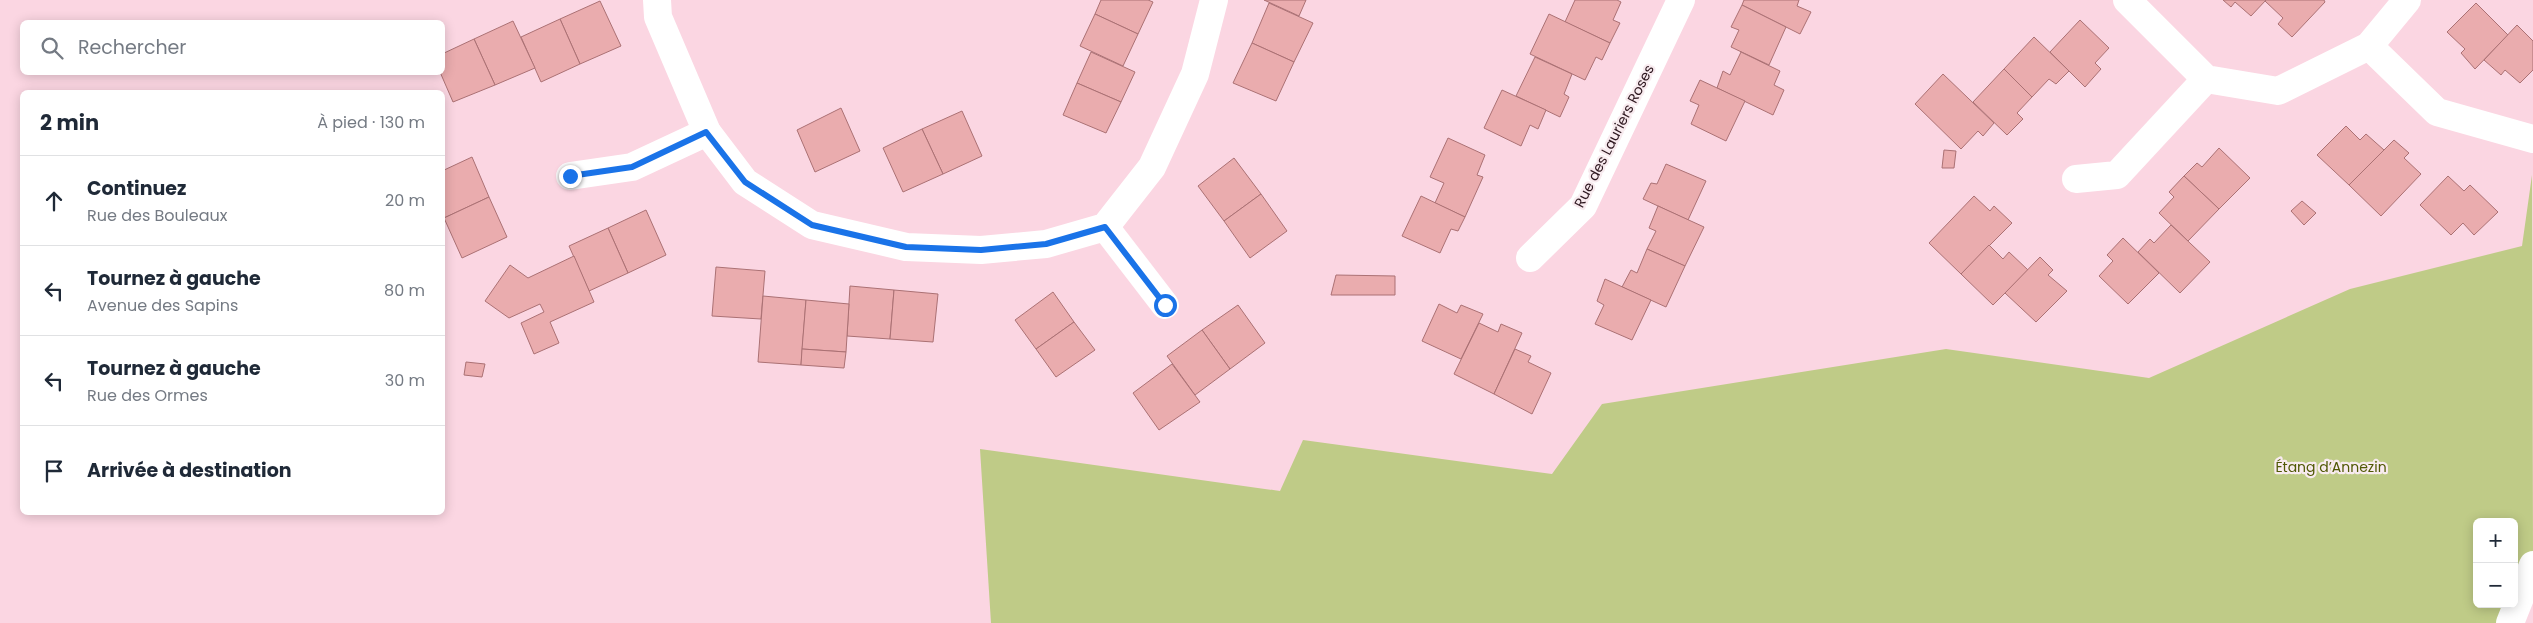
<!DOCTYPE html>
<html lang="fr">
<meta charset="utf-8">
<style>
body{margin:0;font-family:Poppins,sans-serif;background:#f2f2f3;color:#1f2937}
.controls{position:absolute;right:15px;bottom:15px;display:grid;overflow:hidden;border-radius:8px;box-shadow:0 2px 12px #0003}
.controls button{width:45px;height:45px;display:grid;place-items:center;padding:0;border:0;border-bottom:1px solid #e0e1e3;background:#fff;color:#1f2937;font:25px sans-serif}
.stop{position:absolute;width:15px;height:15px;margin:-11px;border:4px solid #1a73e8;border-radius:50%;background:#fff}
.stop.end{background:#1a73e8;border-color:#fff;box-shadow:0 1px 5px #0008}
.list{margin:0;padding:0;list-style:none}
h2{display:flex;justify-content:space-between;align-items:center;height:65px;margin:0;padding:0 20px;font-size:21px}
h2 small{font-size:16px;font-weight:400;color:#747a83}
.list li{display:grid;grid-template-columns:32px 1fr auto;gap:15px;align-items:center;box-sizing:border-box;height:90px;padding:0 20px;border-top:1px solid #e0e1e3}
.list b{display:block;font-size:19px;white-space:nowrap}
.list p{margin:0;font-size:16px;white-space:nowrap;color:#747a83}
.list em{font-size:16px;font-style:normal;color:#747a83}
.icon{flex:none;width:28px;height:28px;fill:none;stroke:currentColor;stroke-width:2;stroke-linecap:round;stroke-linejoin:round}
.map{position:relative;flex:none;width:2533px;height:623px;overflow:hidden}
.search{position:absolute;background:#fff;box-shadow:0 2px 12px #0003;left:20px;top:20px;width:425px;height:55px;display:flex;align-items:center;gap:12px;box-sizing:border-box;padding:0 18px;border-radius:8px;color:#747a83;font-size:19px}
.panel{position:absolute;background:#fff;box-shadow:0 2px 12px #0003;left:20px;top:90px;width:425px;height:425px;border-radius:8px}
.map>svg:first-child{display:block}
.green{fill:#bfcb87}
.building{fill:#eaacae;stroke:#ab7174}
.lines{fill:none;stroke-linecap:round;stroke-linejoin:round}
.street{stroke:#fff;stroke-width:28}
.route{stroke:#1a73e8;stroke-width:6}
.labels{text-anchor:middle;stroke-width:4.5;stroke-linejoin:round;paint-order:stroke}
.street-label{font-size:14px;fill:#2c161e;stroke:#f8ebef}
.park-label{font-size:14px;fill:#505905;stroke:#f8ebef}
</style>
<div class="map">
<svg width="2533" height="623" viewBox="0 0 2533 623">
<rect width="100%" height="100%" fill="#fbd6e2"/>
<polygon class="green" points="2532,175 2533,557 2514,602 2514,522 2477,522 2477,604 2513,604 2505,623 991,623 980,449 1280,491 1303,440 1552,474 1602,404 1946,349 2149,378 2350,289 2522,246"/>
<g class="building">
<polygon points="1101,0 1148,0 1153,2 1138,34 1095,14"/>
<polygon points="1264,0 1306,0 1299,16"/>
<polygon points="1575,0 1617,0 1621,2 1613,20 1620,23 1610,43 1565,22"/>
<polygon points="1744,0 1799,0 1797,6 1811,12 1800,34 1742,5"/>
<polygon points="2223,0 2266,0 2251,16 2235,2 2231,7"/>
<polygon points="2266,0 2324,0 2325,2 2292,37 2278,24 2283,18 2265,1"/>
<polygon points="600,1 621,46 580,64 560,19"/>
<polygon points="1269,3 1313,23 1294,62 1252,43"/>
<polygon points="2476,3 2508,35 2475,69 2461,53 2465,49 2447,32"/>
<polygon points="1742,5 1786,27 1769,65 1731,47 1739,30 1731,27"/>
<polygon points="1095,14 1138,34 1123,66 1080,46"/>
<polygon points="1549,14 1610,43 1602,60 1596,57 1585,80 1530,54"/>
<polygon points="560,19 580,64 541,82 521,37"/>
<polygon points="2080,20 2109,48 2095,63 2101,69 2085,87 2050,52"/>
<polygon points="513,21 535,68 495,85 474,39"/>
<polygon points="2517,25 2533,41 2533,70 2520,83 2505,70 2501,75 2484,60"/>
<polygon points="2034,37 2069,71 2056,84 2049,79 2032,97 2004,69"/>
<polygon points="474,39 495,85 453,102 440,72 442,72 442,54"/>
<polygon points="1252,43 1294,62 1276,101 1233,83"/>
<polygon points="1091,52 1135,72 1121,102 1077,83"/>
<polygon points="1741,52 1780,71 1774,85 1784,90 1773,115 1717,88 1723,71 1730,75"/>
<polygon points="1535,57 1572,74 1564,94 1569,97 1560,117 1516,96"/>
<polygon points="2004,69 2032,97 2017,113 2023,119 2007,135 1973,102"/>
<polygon points="1943,74 1994,123 1983,136 1978,131 1961,149 1915,104"/>
<polygon points="1700,80 1745,101 1726,141 1691,124 1699,105 1690,101"/>
<polygon points="1077,83 1121,102 1106,133 1063,115"/>
<polygon points="1502,90 1546,110 1538,129 1530,125 1521,146 1484,128"/>
<polygon points="841,108 860,151 815,172 797,130"/>
<polygon points="962,111 982,156 943,174 922,129"/>
<polygon points="2346,126 2360,140 2366,134 2384,150 2349,185 2317,155"/>
<polygon points="922,129 943,174 903,192 883,148"/>
<polygon points="1448,138 1485,155 1477,175 1483,177 1465,217 1435,203 1444,183 1430,177"/>
<polygon points="2394,140 2409,153 2404,158 2421,174 2381,216 2349,185"/>
<polygon points="2219,148 2250,178 2219,209 2184,176 2197,163 2202,167"/>
<polygon points="1944,150 1956,151 1954,168 1942,168"/>
<polygon points="472,157 489,197 444,218 442,171"/>
<polygon points="1234,158 1261,194 1224,221 1198,186"/>
<polygon points="1666,164 1706,181 1688,220 1643,199 1651,183 1657,184"/>
<polygon points="2184,176 2219,209 2188,241 2159,213 2174,197 2169,192"/>
<polygon points="2448,176 2464,191 2470,185 2498,212 2474,235 2463,223 2451,235 2420,205"/>
<polygon points="1261,194 1287,231 1250,258 1224,221"/>
<polygon points="1421,196 1465,217 1458,231 1451,229 1440,253 1402,236"/>
<polygon points="1974,196 1990,211 1994,206 2012,223 1961,274 1929,243"/>
<polygon points="489,197 507,237 462,258 444,218"/>
<polygon points="2302,201 2316,213 2304,225 2291,211"/>
<polygon points="1658,206 1704,227 1685,266 1647,249 1656,231 1649,228"/>
<polygon points="646,210 666,255 628,273 608,228"/>
<polygon points="2171,225 2210,262 2180,293 2138,252 2150,239 2154,243"/>
<polygon points="608,228 628,273 589,291 569,246"/>
<polygon points="2123,238 2159,273 2128,304 2099,276 2113,261 2107,255"/>
<polygon points="1989,245 2003,259 2009,252 2028,270 1993,305 1961,274"/>
<polygon points="1647,249 1685,266 1666,307 1622,287 1631,270 1637,273"/>
<polygon points="574,256 594,302 550,322 559,343 534,354 521,323 544,312 540,304 509,318 485,301 510,265 528,278"/>
<polygon points="2040,257 2053,270 2048,275 2067,291 2036,322 2005,293"/>
<polygon points="716,267 765,271 761,319 712,316"/>
<polygon points="1336,275 1395,276 1395,295 1331,295"/>
<polygon points="1605,279 1651,300 1632,340 1595,324 1604,305 1597,301"/>
<polygon points="850,286 894,290 890,339 847,336"/>
<polygon points="894,290 938,294 933,342 890,339"/>
<polygon points="1053,292 1074,322 1036,349 1015,320"/>
<polygon points="763,296 806,300 801,365 758,362"/>
<polygon points="806,300 849,304 846,352 802,349"/>
<polygon points="1439,304 1457,313 1461,305 1483,314 1461,359 1422,341"/>
<polygon points="1238,305 1265,343 1230,369 1202,330"/>
<polygon points="1074,322 1095,350 1056,377 1036,349"/>
<polygon points="1479,323 1498,332 1501,324 1522,333 1494,394 1454,374"/>
<polygon points="1202,330 1230,369 1195,395 1167,356"/>
<polygon points="802,349 846,352 844,368 801,365"/>
<polygon points="1515,349 1531,356 1528,362 1551,373 1532,414 1494,394"/>
<polygon points="466,362 485,364 482,377 464,375"/>
<polygon points="1172,364 1200,402 1159,430 1133,393"/>
</g>
<g class="lines">
<g class="street">
<polyline points="657,0 658,17 707,132 745,182 812,225 906,247 981,250 1046,244 1105,227 1152,167 1195,74 1214,0"/>
<polyline points="2127,0 2206,79 2278,91 2369,46 2407,0"/>
<polyline points="2369,46 2437,112 2533,139"/>
<polyline points="570,176 632,167 707,132"/>
<polyline points="2076,179 2117,175 2206,79"/>
<polyline points="1105,227 1165,305"/>
<polyline points="1530,258 1583,206 1681,0"/>
<polyline points="2510,623 2533,565"/>
</g>
</g>
<g class="lines">
<polyline class="route" points="570,176 632,167 706,132 745,182 812,225 906,247 981,250 1046,244 1105,227 1165,305"/>
</g>
<g class="labels">
<g class="street-label">
<text transform="translate(1614 136) rotate(-63)" y="5">Rue des Lauriers Roses</text>
</g>
<g class="park-label">
<text x="2331" y="472">Étang d’Annezin</text>
</g>
</g>
</svg>
<div class="controls">
<button>+</button>
<button>−</button>
</div>
<div class="stop" style="left:1165px;top:305px"></div>
<div class="stop end" style="left:570px;top:176px"></div>
<div class="search"><svg class="icon" aria-label="search" viewBox="0 0 24 24"><circle cx="10" cy="10" r="6"/><path d="M15 15l6 6"/></svg>Rechercher</div>
<section class="panel">
<h2>2 min<small>À pied · 130 m</small></h2>
<ul class="list">
<li><svg class="icon" aria-label="ahead" viewBox="0 0 24 24"><path d="M12 20V5M6 11l6-6 6 6"/></svg><div><b>Continuez</b><p>Rue des Bouleaux</p></div><em>20 m</em></li>
<li><svg class="icon" aria-label="left" viewBox="0 0 24 24"><path d="M17 20v-9H6M10 6l-5 5 5 5"/></svg><div><b>Tournez à gauche</b><p>Avenue des Sapins</p></div><em>80 m</em></li>
<li><svg class="icon" aria-label="left" viewBox="0 0 24 24"><path d="M17 20v-9H6M10 6l-5 5 5 5"/></svg><div><b>Tournez à gauche</b><p>Rue des Ormes</p></div><em>30 m</em></li>
<li><svg class="icon" aria-label="arrive" viewBox="0 0 24 24"><path d="M6 21V4h12l-3 4 3 4H6"/></svg><div><b>Arrivée à destination</b></div></li>
</ul>
</section>
</div>
